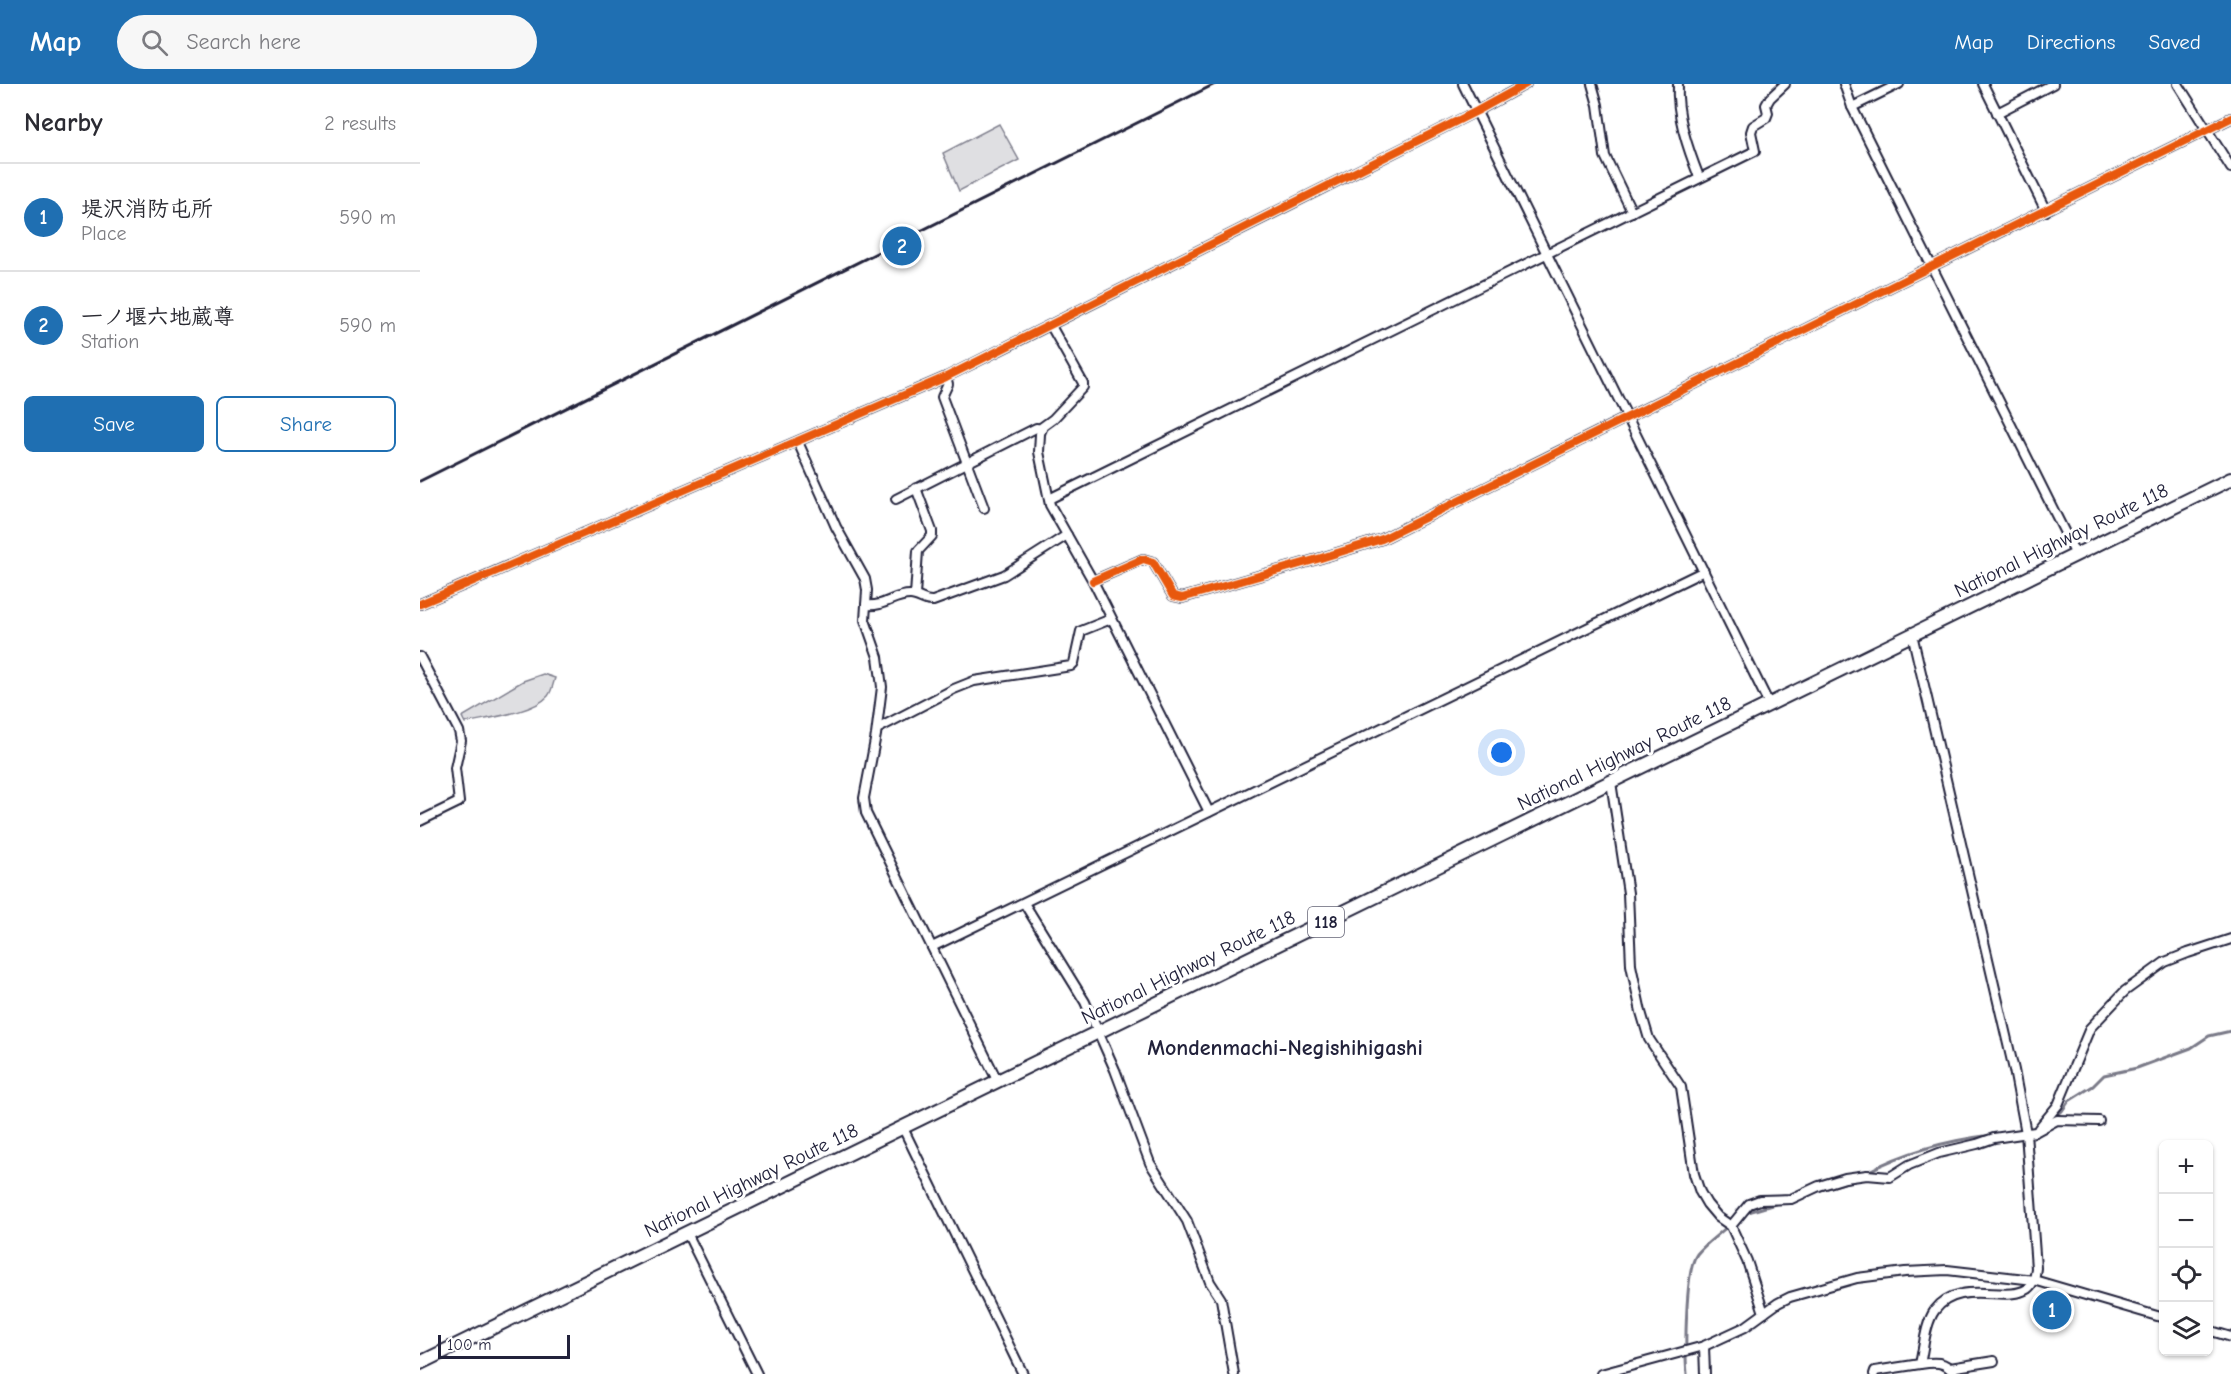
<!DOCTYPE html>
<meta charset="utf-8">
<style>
body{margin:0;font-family:"Comic Neue","Klee One",sans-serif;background:#f7f7f7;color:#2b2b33}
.controls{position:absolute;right:18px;bottom:18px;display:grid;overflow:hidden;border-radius:9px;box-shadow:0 2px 4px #0004}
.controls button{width:54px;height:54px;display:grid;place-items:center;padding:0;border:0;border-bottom:2px solid #e1e1e2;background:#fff;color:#2b2b33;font:30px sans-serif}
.scale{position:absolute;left:18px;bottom:15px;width:132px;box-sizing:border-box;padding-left:6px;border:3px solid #22223b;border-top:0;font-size:16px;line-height:21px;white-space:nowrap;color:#22223b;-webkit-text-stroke:4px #fff;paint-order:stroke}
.you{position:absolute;left:1082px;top:669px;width:21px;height:21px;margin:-15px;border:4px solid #fff;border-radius:50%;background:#1a73e8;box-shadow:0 0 0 9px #1a73e833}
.badge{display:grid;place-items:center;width:39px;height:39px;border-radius:50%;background:#1f6fb2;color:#fff;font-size:20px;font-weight:700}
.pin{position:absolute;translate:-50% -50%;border:3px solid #fff;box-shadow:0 2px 6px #0006}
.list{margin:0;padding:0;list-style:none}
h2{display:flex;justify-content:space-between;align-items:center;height:78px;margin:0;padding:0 24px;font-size:26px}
h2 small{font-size:20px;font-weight:400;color:#7c7c81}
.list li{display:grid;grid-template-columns:39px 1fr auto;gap:18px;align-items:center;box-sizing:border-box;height:108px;padding:0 24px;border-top:2px solid #e1e1e2}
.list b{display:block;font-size:22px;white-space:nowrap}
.list p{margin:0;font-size:20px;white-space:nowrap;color:#7c7c81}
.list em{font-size:20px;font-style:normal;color:#7c7c81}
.actions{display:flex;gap:12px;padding:18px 24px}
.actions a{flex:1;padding:14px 0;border:2px solid #1f6fb2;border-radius:9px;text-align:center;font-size:21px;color:#1f6fb2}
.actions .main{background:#1f6fb2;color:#fff}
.icon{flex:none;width:33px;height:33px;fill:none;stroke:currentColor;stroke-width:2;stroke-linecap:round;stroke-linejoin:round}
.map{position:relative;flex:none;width:1811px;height:1290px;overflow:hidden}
header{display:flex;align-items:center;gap:36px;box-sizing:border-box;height:84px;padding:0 30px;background:#1f6fb2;color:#fff}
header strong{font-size:28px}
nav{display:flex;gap:33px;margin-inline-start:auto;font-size:21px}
.search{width:420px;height:54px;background:#f7f7f7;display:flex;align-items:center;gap:15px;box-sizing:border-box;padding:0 21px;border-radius:33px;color:#7c7c81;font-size:22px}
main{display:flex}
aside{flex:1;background:#fff}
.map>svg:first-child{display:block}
.green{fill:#dfdfe2;stroke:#80808e;stroke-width:1.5}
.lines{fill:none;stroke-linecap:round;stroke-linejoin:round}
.stream{stroke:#7a7a88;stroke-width:3}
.minor-casing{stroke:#22223b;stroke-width:12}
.trunk-casing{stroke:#22223b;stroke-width:16}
.minor{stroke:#fff;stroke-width:8}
.trunk{stroke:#fff;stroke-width:12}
.rail{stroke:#22223b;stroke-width:3}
.cycleway-casing{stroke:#fff;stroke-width:11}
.cycleway{stroke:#e8590c;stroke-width:8}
.labels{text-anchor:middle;stroke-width:6;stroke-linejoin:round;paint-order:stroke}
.shield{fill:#fff;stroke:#646476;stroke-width:1.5}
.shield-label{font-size:18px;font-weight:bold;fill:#22223b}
.street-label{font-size:20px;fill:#22223b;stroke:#fff}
.quarter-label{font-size:22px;font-weight:bold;fill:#22223b;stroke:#fff}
</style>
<header>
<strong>Map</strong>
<div class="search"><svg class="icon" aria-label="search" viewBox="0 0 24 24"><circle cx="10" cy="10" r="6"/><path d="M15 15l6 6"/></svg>Search here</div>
<nav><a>Map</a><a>Directions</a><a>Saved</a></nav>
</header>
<main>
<aside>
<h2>Nearby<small>2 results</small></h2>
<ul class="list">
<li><span class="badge">1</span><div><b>堤沢消防屯所</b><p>Place</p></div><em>590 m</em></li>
<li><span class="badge">2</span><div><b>一ノ堰六地蔵尊</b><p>Station</p></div><em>590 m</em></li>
</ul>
<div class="actions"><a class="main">Save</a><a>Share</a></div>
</aside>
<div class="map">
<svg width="1811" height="1290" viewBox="0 0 1811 1290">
<rect width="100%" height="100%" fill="#fff"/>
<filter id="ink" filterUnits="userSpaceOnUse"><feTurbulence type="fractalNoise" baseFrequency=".0167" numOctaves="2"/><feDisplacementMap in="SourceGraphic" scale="12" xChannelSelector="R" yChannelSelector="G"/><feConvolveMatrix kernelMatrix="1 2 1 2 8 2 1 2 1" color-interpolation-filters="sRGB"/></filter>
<g filter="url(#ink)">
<g class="green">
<polygon points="579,40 599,76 539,107 523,69"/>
<path d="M123,590L135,594C133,600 132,607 128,612C113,629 67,634 45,639L42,633L103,597Z"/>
</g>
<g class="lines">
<g class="stream">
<polyline points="1632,1035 1642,1027 1649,1017 1673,1002 1684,991 1717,984 1771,964 1789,952 1811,947"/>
<path d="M1447,1088C1485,1068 1530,1056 1572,1051"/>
<polyline points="1394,1108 1430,1097"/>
<polyline points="1325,1129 1362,1118"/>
<path d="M1267,1290C1265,1269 1265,1185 1277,1170C1285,1160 1298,1151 1308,1142"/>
</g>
<g class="minor-casing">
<g id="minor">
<polyline points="1043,0 1349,620"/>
<polyline points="1172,0 1178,21 1185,72 1212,128"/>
<path d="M1258,0C1256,31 1268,65 1279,93"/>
<polyline points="1424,0 1432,23 1656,471"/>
<polyline points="1563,0 1626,127"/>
<polyline points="1758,0 1811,84"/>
<polyline points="1432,23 1479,0"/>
<polyline points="1577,29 1633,0"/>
<polyline points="631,242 663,299 663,303 633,335 622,343 620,350 619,368 630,421 673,497 789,728"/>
<polyline points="526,293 528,300 522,313 564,424"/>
<polyline points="378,358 416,443 445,495 447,506 445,536 458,573 462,603 456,651 444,714 446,729 578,998"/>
<polyline points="476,415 616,344 622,345"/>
<polyline points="629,415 1335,67 1331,48 1333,42 1346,34 1348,29 1346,21 1350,14 1365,0"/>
<polyline points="673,497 723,475 733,478 753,512 762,514 901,474 962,455 1811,34"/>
<polyline points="495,511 498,467 512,452 512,447 496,404"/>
<polyline points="0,520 526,293 1057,27 1106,0"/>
<path d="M446,521C465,523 473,511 490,511C499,511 504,518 513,517L584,491L647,451"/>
<polyline points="0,573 39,647 41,657 35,684 39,718 0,737"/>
<polyline points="457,645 534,605 554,597 651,582 654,579 661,547 691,535"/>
<polyline points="1191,698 1208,809 1211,881 1221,928 1229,955 1261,1003 1274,1090 1280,1108 1287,1120 1298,1133 1311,1142 1327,1177 1344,1229"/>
<polyline points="604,819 665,918 695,986 730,1079 767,1137 790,1198 801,1215 814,1290"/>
<polyline points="512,863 1284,487"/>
<polyline points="483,1044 603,1290"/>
<polyline points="1619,1044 1638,1021 1670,944 1705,907 1745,878 1768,869 1811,855"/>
<polyline points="1311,1142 1329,1120 1340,1116 1371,1115 1399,1102 1425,1094 1447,1091 1470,1093 1489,1081 1519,1069 1557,1060 1574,1054 1615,1048 1637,1036 1679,1037"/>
<polyline points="267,1149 337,1290"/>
<polyline points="1788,1246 1811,1253"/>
<polyline points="1284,1262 1285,1290"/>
<path d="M1500,1280C1513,1278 1526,1276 1534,1290"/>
<polyline points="1530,1284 1574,1277"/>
<polyline points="1181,1290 1284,1262 1325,1243 1358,1219 1370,1213 1437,1194 1485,1188 1527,1186 1614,1196 1744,1234"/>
<path d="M1454,1290L1455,1287L1500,1280C1504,1263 1505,1240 1515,1226C1539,1194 1585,1219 1607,1205C1614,1200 1615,1192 1616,1184L1606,1049L1594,986L1492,550"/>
</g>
</g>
<g class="trunk-casing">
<polyline id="trunk" points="0,1279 1811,395"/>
</g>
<use href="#minor" class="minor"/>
<use href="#trunk" class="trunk"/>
<polyline class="rail" points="0,397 795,0"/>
<g class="cycleway-casing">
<g id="cycleway">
<polyline points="673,497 723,475 733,478 753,512 762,514 901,474 962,455 1811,34"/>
<polyline points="0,520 526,293 1057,27 1106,0"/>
</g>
</g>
<use href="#cycleway" class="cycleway"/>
</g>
</g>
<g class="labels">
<rect class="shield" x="888" y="823" width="36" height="30" rx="4.5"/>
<g class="shield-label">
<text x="906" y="844">118</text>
</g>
<g class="street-label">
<text transform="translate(1641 456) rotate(-26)" y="7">National Highway Route 118</text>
<text transform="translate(1204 669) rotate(-26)" y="7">National Highway Route 118</text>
<text transform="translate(768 883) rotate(-26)" y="7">National Highway Route 118</text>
<text transform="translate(331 1096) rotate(-26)" y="7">National Highway Route 118</text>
</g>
<g class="quarter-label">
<text x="865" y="971">Mondenmachi-Negishihigashi</text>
</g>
</g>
</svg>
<div class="controls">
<button>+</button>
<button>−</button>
<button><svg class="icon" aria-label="locate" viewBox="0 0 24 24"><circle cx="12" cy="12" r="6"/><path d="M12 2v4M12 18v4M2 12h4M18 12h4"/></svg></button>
<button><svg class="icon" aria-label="layers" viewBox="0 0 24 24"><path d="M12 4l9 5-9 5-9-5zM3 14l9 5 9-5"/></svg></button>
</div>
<div class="scale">100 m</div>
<div class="you"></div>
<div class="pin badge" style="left:1632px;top:1226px">1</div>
<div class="pin badge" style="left:482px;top:162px">2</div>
</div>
</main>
